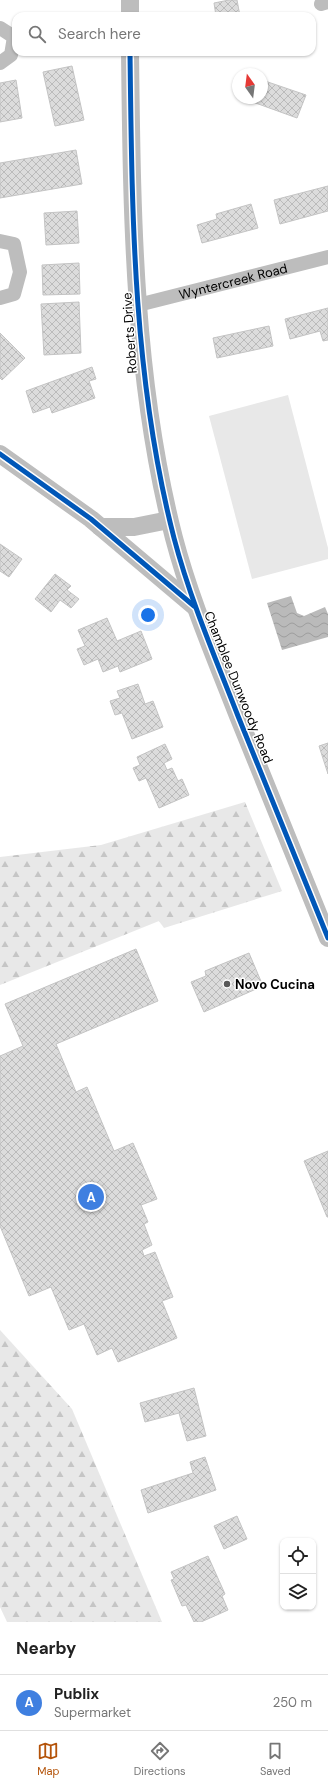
<!DOCTYPE html>
<style>
body{margin:0;font-family:"DM Sans",sans-serif;background:#f6f6f6;color:#222}
.controls{position:absolute;right:12px;bottom:12px;display:grid;overflow:hidden;border-radius:8px;box-shadow:0 1px 3px #0004}
.controls button{width:36px;height:36px;display:grid;place-items:center;padding:0;border:0;border-bottom:1px solid #e0e0e0;background:#fff;color:#222;font:20px sans-serif}
.compass{position:absolute;left:232px;top:68px;width:36px;height:36px;border-radius:50%;background:#fff;box-shadow:0 1px 3px #0004;rotate:346deg}
.you{position:absolute;left:148px;top:615px;width:14px;height:14px;margin:-10px;border:3px solid #fff;border-radius:50%;background:#1a73e8;box-shadow:0 0 0 6px #1a73e833}
.badge{display:grid;place-items:center;width:26px;height:26px;border-radius:50%;background:#b45309;color:#fff;font-size:13px;font-weight:700}
.pin{position:absolute;translate:-50% -50%;border:2px solid #fff;box-shadow:0 1px 4px #0006}
.list{margin:0;padding:0;list-style:none}
h2{display:flex;justify-content:space-between;align-items:center;height:52px;margin:0;padding:0 16px;font-size:17px}
h2 small{font-size:13px;font-weight:400;color:#767676}
.list li{display:grid;grid-template-columns:26px 1fr auto;gap:12px;align-items:center;box-sizing:border-box;height:56px;padding:0 16px;border-top:1px solid #e0e0e0}
.list b{display:block;font-size:15px;white-space:nowrap}
.list p{margin:0;font-size:13px;white-space:nowrap;color:#767676}
.list em{font-size:13px;font-style:normal;color:#767676}
.icon{flex:none;width:22px;height:22px;fill:none;stroke:currentColor;stroke-width:2;stroke-linecap:round;stroke-linejoin:round}
.map{position:relative;flex:none;width:328px;height:1622px;overflow:hidden}
.search{position:absolute;background:#fff;box-shadow:0 1px 3px #0004;left:12px;right:12px;top:12px;height:44px;display:flex;align-items:center;gap:10px;box-sizing:border-box;padding:0 14px;border-radius:12px;color:#767676;font-size:15px}
.sheet{height:108px;background:#fff}
nav{display:flex;justify-content:space-around;align-items:center;box-sizing:border-box;height:56px;border-top:1px solid #e0e0e0;background:#fff;font-size:11px;color:#767676}
nav a{display:grid;justify-items:center;gap:2px}
nav .on{color:#b45309}
.map>svg:first-child{display:block}
.grass{fill:#e8e8e8}
.forest{fill:url(#forest-firs)}
.water{fill:url(#water-waves)}
.building{fill:url(#building-cross-hatch);stroke:#c4c4c4}
.lines{fill:none;stroke-linecap:round;stroke-linejoin:round}
.minor{stroke:#bdbdbd;stroke-width:14}
.tertiary{stroke:#bdbdbd;stroke-width:18}
.cycleway-casing{stroke:#fff;stroke-width:8}
.cycleway{stroke:#0057b8;stroke-width:5}
.poi-dot{fill:#595959;stroke:#fff;stroke-width:1.5}
.labels{text-anchor:middle;stroke-width:3;stroke-linejoin:round;paint-order:stroke}
.street-label{font-size:13px;fill:#000;stroke:#fff}
.poi-label{font-size:13px;font-weight:bold;fill:#000;stroke:#fff;text-anchor:start}
</style>
<div class="map">
<svg width="328" height="1622" viewBox="0 0 328 1622">
<defs>
<pattern id="forest-firs" width="22" height="20" patternUnits="userSpaceOnUse"><rect width="22" height="20" fill="#e8e8e8"/><path d="M5 1l3.5 6h-7zM16 11l3.5 6h-7z" fill="#c5c5c5"/></pattern>
<pattern id="water-waves" width="16" height="10" patternUnits="userSpaceOnUse"><rect width="16" height="10" fill="#bababa"/><path d="M0 5q4-4 8 0t8 0" fill="none" stroke="#9e9e9e"/></pattern>
<pattern id="building-cross-hatch" width="8" height="8" patternUnits="userSpaceOnUse"><rect width="8" height="8" fill="#dcdcdc"/><path d="M0 0l8 8M0 8l8-8" fill="none" stroke="#bbb"/></pattern>
</defs>
<rect width="100%" height="100%" fill="#fff"/>
<polygon class="grass" points="288,395 328,548 328,559 252,579 209,416"/>
<g class="forest">
<polygon points="245,802 282,891 164,928 159,921 0,985 0,857 101,845"/>
<polygon points="0,1330 72,1409 162,1622 7,1622 0,1607"/>
</g>
<polygon class="water" points="291,596 297,613 304,616 325,607 328,614 328,637 282,650 267,603"/>
<g class="building">
<polygon points="229,0 237,0 240,16 216,16 214,3"/>
<polygon points="72,66 84,120 55,126 43,72"/>
<polygon points="16,80 22,118 0,122 0,83"/>
<polygon points="262,80 306,95 297,118 250,101 251,98 262,98"/>
<polygon points="76,150 82,184 0,198 0,163"/>
<polygon points="328,186 328,211 280,224 274,200"/>
<polygon points="251,204 258,228 202,243 197,225 217,219 216,214"/>
<polygon points="77,211 79,243 46,245 44,213"/>
<polygon points="79,263 80,294 43,295 42,265"/>
<polygon points="79,302 81,353 44,355 41,304"/>
<polygon points="328,308 328,340 323,341 320,331 290,339 285,319"/>
<polygon points="269,326 273,346 217,358 213,338"/>
<polygon points="0,333 25,358 2,380 0,378"/>
<polygon points="92,367 96,379 89,381 95,398 52,413 50,407 33,413 26,391"/>
<polygon points="0,544 22,559 9,577 0,571"/>
<polygon points="55,574 71,586 67,590 79,599 71,608 60,600 51,612 35,599"/>
<polygon points="107,618 117,641 141,631 152,659 120,672 118,666 103,672 98,659 84,665 77,649 85,646 78,630"/>
<polygon points="138,684 145,704 153,701 163,727 132,739 122,713 115,715 110,701 120,698 117,691"/>
<polygon points="328,743 328,774 319,746"/>
<polygon points="165,744 172,759 164,763 167,770 172,768 178,781 182,779 189,795 159,808 146,778 139,781 133,768 140,765 137,757"/>
<polygon points="136,949 158,1001 56,1044 76,1092 87,1087 114,1151 133,1143 157,1199 141,1205 148,1222 144,1224 152,1245 142,1250 144,1256 155,1252 173,1297 162,1301 177,1338 118,1362 112,1348 97,1355 84,1324 69,1330 51,1287 29,1296 0,1226 0,1056 23,1046 5,1004"/>
<polygon points="249,953 263,986 204,1012 191,982 206,976 205,971"/>
<polygon points="328,1151 328,1217 327,1217 304,1161"/>
<polygon points="194,1388 206,1436 187,1441 179,1413 145,1422 140,1403"/>
<polygon points="205,1457 216,1490 148,1513 141,1490 193,1473 190,1462"/>
<polygon points="237,1516 247,1539 224,1549 214,1526"/>
<polygon points="208,1556 225,1594 222,1596 228,1610 201,1622 194,1622 186,1605 182,1606 171,1580 174,1579 171,1572"/>
</g>
<g class="lines">
<g class="minor">
<polyline points="321,4 328,2"/>
<polyline points="0,28 14,37 11,55 0,63"/>
<polyline points="0,241 14,244 20,272 14,294 0,298"/>
<path id="s1" d="M138,305L328,257"/>
</g>
<g class="tertiary">
<polyline points="130,0 130,16"/>
<path d="M130,52C132,215 133,379 174,538C190,599 215,657 238,716C268,790 298,864 328,938"/>
<polyline points="0,454 91,519 194,606"/>
<polyline points="100,527 134,527 169,520"/>
</g>
<g class="cycleway-casing">
<g id="cycleway">
<path d="M130,52C132,215 133,379 174,538C190,599 215,657 238,716C268,790 298,864 328,938"/>
<polyline points="0,454 91,519 194,606"/>
</g>
</g>
<use href="#cycleway" class="cycleway"/>
</g>
<circle class="poi-dot" cx="227" cy="984" r="4"/>
<g class="labels">
<g class="street-label">
<text dy="5" stroke="none"><textPath href="#s1" startOffset="98">Wyntercreek Road</textPath></text>
<text transform="translate(129 333) rotate(-94)" y="5">Roberts Drive</text>
<text transform="translate(239 687) rotate(68)" y="5">Chamblee Dunwoody Road</text>
</g>
<g class="poi-label">
<text x="235" y="989">Novo Cucina</text>
</g>
</g>
</svg>
<div class="controls">
<button><svg class="icon" aria-label="locate" viewBox="0 0 24 24"><circle cx="12" cy="12" r="6"/><path d="M12 2v4M12 18v4M2 12h4M18 12h4"/></svg></button>
<button><svg class="icon" aria-label="layers" viewBox="0 0 24 24"><path d="M12 4l9 5-9 5-9-5zM3 14l9 5 9-5"/></svg></button>
</div>
<svg class="compass" viewBox="-18 -18 36 36"><path d="M0-13l5 13h-10z" fill="#e53935"/><path d="M0 13l5-13h-10z" fill="#767676"/></svg>
<div class="you"></div>
<div class="pin badge" style="left:91px;top:1197px;background:#3f7fe0">A</div>
<div class="search"><svg class="icon" aria-label="search" viewBox="0 0 24 24"><circle cx="10" cy="10" r="6"/><path d="M15 15l6 6"/></svg>Search here</div>
</div>
<section class="sheet">
<h2>Nearby<small></small></h2>
<ul class="list">
<li><span class="badge" style="background:#3f7fe0">A</span><div><b>Publix</b><p>Supermarket</p></div><em>250 m</em></li>
</ul>
</section>
<nav>
<a class="on"><svg class="icon" aria-label="map" viewBox="0 0 24 24"><path d="M3 6l6-2 6 2 6-2v14l-6 2-6-2-6 2zM9 4v14M15 6v14"/></svg>Map</a>
<a><svg class="icon" aria-label="directions" viewBox="0 0 24 24"><path d="M12 3l9 9-9 9-9-9zM9 14v-3h6M13 9l2 2-2 2"/></svg>Directions</a>
<a><svg class="icon" aria-label="saved" viewBox="0 0 24 24"><path d="M7 4h10v16l-5-4-5 4z"/></svg>Saved</a>
</nav>
